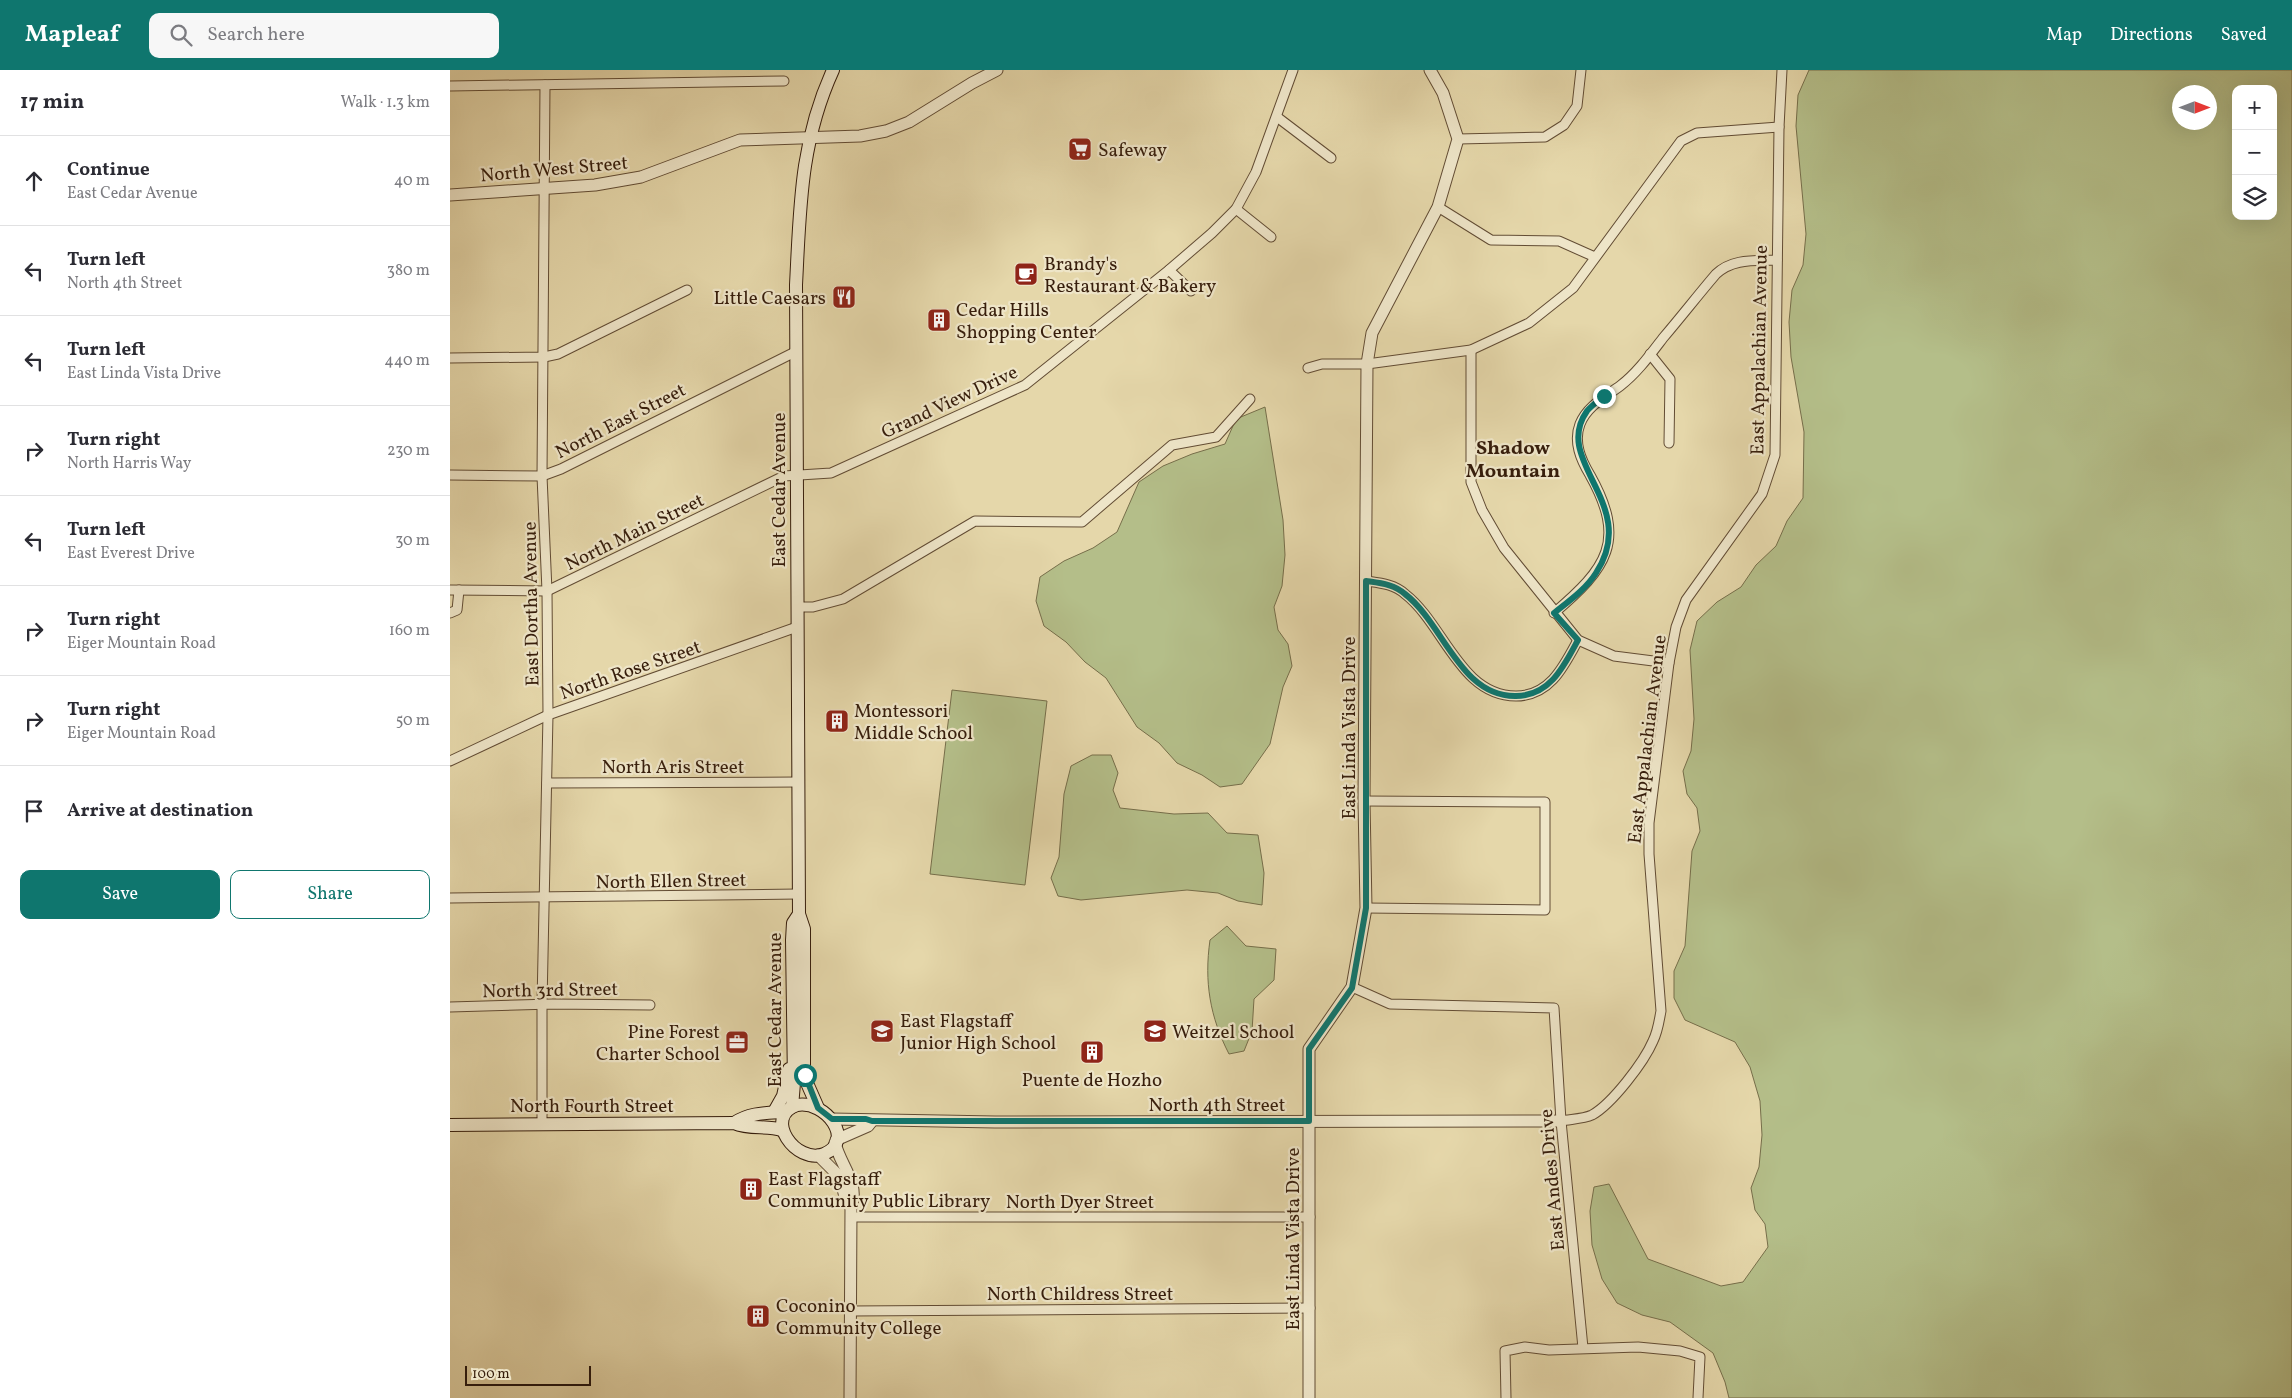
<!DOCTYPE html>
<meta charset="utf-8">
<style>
body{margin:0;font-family:Vollkorn,serif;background:#f7f7f7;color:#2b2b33}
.controls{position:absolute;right:15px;top:15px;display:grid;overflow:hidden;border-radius:10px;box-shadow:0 5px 20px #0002}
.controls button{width:45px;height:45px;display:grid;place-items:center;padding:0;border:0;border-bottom:1px solid #e1e1e2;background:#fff;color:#2b2b33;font:25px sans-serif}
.compass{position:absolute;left:1722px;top:15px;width:45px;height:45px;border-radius:50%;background:#fff;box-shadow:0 5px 20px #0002;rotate:90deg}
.scale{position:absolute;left:15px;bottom:12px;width:126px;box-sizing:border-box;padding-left:5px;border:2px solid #371e0c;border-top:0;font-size:14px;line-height:18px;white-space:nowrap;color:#371e0c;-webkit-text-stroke:4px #eee5c8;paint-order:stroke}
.stop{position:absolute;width:15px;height:15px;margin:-11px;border:4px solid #0f766e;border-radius:50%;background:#fff}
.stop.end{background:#0f766e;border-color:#fff;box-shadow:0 1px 5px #0008}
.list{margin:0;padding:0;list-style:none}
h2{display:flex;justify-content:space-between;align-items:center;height:65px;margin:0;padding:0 20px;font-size:21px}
h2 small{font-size:16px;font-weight:400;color:#7c7c81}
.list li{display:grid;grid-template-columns:32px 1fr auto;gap:15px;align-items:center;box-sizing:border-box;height:90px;padding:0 20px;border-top:1px solid #e1e1e2}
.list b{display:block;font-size:19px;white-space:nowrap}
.list p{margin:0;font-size:16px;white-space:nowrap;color:#7c7c81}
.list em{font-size:16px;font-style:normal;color:#7c7c81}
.actions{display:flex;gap:10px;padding:15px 20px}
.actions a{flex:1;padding:11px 0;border:1px solid #0f766e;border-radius:10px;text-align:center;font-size:18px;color:#0f766e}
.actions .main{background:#0f766e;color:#fff}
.icon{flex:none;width:28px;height:28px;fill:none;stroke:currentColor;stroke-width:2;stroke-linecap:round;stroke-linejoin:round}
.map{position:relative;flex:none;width:1842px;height:1328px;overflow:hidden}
header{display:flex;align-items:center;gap:30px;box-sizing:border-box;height:70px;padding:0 25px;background:#0f766e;color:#fff}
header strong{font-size:24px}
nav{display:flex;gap:28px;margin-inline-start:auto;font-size:18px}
.search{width:350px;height:45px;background:#f7f7f7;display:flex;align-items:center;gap:12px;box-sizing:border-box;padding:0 18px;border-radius:10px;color:#7c7c81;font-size:19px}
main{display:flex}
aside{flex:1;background:#fff}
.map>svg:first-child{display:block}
.green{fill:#b4be89;stroke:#766e4a;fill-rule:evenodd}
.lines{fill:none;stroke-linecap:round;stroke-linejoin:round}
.minor-casing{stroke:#624c34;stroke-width:11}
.tertiary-casing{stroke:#624c34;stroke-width:13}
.secondary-casing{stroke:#371e0c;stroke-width:14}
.minor{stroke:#eee5c8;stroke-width:9}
.tertiary{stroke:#eee5c8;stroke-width:11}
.secondary{stroke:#eee5c8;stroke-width:12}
.route{stroke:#0f766e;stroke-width:6}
.labels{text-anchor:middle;stroke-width:4.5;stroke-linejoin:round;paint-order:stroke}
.poi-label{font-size:19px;fill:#371e0c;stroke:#eee5c8;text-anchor:start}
.street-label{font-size:19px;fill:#371e0c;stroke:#eee5c8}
.neighbourhood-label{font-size:20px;font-weight:bold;fill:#371e0c;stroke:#eee5c8}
</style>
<header>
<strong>Mapleaf</strong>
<div class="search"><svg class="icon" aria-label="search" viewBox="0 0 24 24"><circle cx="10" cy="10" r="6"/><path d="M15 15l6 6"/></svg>Search here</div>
<nav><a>Map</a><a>Directions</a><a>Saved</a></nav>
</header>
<main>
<aside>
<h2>17 min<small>Walk · 1.3 km</small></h2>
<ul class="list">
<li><svg class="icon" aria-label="ahead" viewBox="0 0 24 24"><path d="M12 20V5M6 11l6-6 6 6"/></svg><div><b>Continue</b><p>East Cedar Avenue</p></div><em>40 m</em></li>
<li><svg class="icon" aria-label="left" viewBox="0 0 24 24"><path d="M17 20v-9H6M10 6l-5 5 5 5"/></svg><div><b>Turn left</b><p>North 4th Street</p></div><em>380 m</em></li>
<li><svg class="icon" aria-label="left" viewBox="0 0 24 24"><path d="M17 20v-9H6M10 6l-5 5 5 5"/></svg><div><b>Turn left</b><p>East Linda Vista Drive</p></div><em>440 m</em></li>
<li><svg class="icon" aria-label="right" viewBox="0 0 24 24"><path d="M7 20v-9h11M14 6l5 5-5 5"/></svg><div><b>Turn right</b><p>North Harris Way</p></div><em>230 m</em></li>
<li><svg class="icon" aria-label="left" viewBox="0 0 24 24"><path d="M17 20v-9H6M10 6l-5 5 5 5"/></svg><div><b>Turn left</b><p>East Everest Drive</p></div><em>30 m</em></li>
<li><svg class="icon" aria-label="right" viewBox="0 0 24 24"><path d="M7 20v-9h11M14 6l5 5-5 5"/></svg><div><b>Turn right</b><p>Eiger Mountain Road</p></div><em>160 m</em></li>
<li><svg class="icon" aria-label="right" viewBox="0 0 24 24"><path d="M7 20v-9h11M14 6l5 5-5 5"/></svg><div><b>Turn right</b><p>Eiger Mountain Road</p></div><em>50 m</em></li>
<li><svg class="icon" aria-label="arrive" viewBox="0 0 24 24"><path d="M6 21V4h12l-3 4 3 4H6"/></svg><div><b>Arrive at destination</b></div></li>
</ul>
<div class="actions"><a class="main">Save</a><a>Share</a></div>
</aside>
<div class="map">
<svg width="1842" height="1328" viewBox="0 0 1842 1328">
<rect width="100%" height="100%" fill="#e5d7aa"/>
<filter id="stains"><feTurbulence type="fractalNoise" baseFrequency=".004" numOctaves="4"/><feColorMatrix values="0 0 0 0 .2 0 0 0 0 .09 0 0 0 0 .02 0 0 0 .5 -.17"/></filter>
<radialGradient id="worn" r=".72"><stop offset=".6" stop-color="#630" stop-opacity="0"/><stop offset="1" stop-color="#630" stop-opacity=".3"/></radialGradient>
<g class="green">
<path d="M1359,0H1842V1328H1279L1275,1312L1263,1283L1220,1252L1192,1245L1167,1233L1152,1209L1142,1175L1140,1141L1144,1117L1159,1114L1198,1189L1271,1216L1293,1212L1318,1177L1315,1154L1305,1140L1301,1118L1309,1097L1312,1065L1310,1031L1300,997L1285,972L1235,950L1224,928V901L1235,876L1242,781L1250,761L1247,738L1237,724L1233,701L1241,681L1244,649L1240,580L1247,551L1267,532L1291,517L1306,495L1326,476L1337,451L1353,428L1354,362L1341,287L1339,252L1342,220L1353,195L1356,164L1346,56L1348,25ZM1786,19H1823V146H1786ZM1760,22V52H1730V22Z"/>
<polygon points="815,337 833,450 835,485 832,516 824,537 828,560 838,574 842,596 833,617 820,674 792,714 770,717 752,705 727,693 709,673 687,657 656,608 635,592 616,572 594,556 586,531 590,507 614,491 643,478 667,462 689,412 713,396 742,384 775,374 786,349"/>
<polygon points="502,620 597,631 575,815 480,804"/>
<polygon points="642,685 661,685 668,703 663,720 670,738 724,744 758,743 777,763 808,765 814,803 812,835 788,831 768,823 737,820 631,830 608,826 601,808 609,787 614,724 621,696"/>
<path d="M777,856L796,876L826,879L824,910L804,929L802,961L794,981L779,984C760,947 754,912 760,870Z"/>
</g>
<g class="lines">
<g class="minor-casing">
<g id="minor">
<polyline points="0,16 334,11"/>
<polyline points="827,47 881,88"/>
<polyline points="1008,69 1095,67 1114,55 1127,36 1131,0"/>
<polyline points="988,137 1041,170 1109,171 1145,187"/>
<polyline points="786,139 821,167"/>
<polyline points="719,200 741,221"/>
<polyline points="1021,280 1021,412 1032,440 1054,478 1128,570 1164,586 1219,593"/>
<polyline points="1200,284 1220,309 1219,373"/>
<polyline points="0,288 94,287 108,284 237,220"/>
<polyline points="858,298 872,294 917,294 1021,280 1079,253 1123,218 1231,71 1247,63 1329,57"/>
<polyline points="0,405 92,406 111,399 345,282"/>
<path d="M916,511C930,513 944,514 955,524C994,554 1010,626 1066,626C1100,626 1114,596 1128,570"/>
<polyline points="0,520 97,521 334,406 381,403 575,315 719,200 762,163 786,139 806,102 843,0"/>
<polyline points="347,537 363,537 393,529 525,451 632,452 722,375 766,367 800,329"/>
<polyline points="0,543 7,540 9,520"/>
<path d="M1104,543C1157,498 1177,471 1140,405C1131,390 1123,372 1130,354C1137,336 1155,327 1170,316C1187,303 1200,285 1213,268C1231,247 1248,225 1266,204C1283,188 1305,191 1327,190"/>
<polyline points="0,691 98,645 347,557"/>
<polyline points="97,713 348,712"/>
<polyline points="914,731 1095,732 1095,840 916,838"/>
<polyline points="0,828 348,824"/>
<polyline points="902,917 940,934 1104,938 1111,1051 1133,1278"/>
<polyline points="0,937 102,934 200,935"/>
<path d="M1111,1051C1121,1049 1133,1049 1142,1045C1162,1034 1194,992 1203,971C1208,961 1209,951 1211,941L1199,784V753L1219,593L1226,557L1236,530L1312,424L1325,385L1329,57L1332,0"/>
<polyline points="92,1053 92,934 98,645 97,521 92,406 95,15"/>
<polyline points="401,1147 860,1147"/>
<polyline points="400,1241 860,1238"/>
<polyline points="1056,1328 1055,1281 1075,1277 1099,1280 1188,1277 1230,1281 1250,1287 1248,1328"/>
</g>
</g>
<g class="tertiary-casing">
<g id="tertiary">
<polyline points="0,125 145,115 191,107 290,70 410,66 436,61 459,52 522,13 547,0"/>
<polyline points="382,1049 545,1052 1111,1051"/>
<polyline points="386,1070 418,1056 422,1051"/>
<path d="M385,1073C390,1095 410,1113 401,1137L400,1328"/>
<polyline points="368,1085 390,1107 396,1131 401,1137"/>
<polyline points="859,1328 859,979 902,917 916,838 914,731 917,294 922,263 988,137 1008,69 993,23 980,0"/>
</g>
</g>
<g class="secondary-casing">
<g id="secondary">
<path d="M347,1035C376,1030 406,1071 374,1084C346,1095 312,1047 347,1035Z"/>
<polyline points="342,1037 344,1013 342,870 343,853 349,844"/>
<path d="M368,1038L357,1013L354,998V859L349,844L346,215C350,138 350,72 383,0"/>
<polyline points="324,1042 333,1026 339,999"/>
<path d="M284,1053C299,1043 315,1043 332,1042"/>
<path d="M0,1055L284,1053C300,1060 316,1055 332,1060"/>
</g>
</g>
<use href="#minor" class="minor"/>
<use href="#tertiary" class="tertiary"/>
<use href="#secondary" class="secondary"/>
</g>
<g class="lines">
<path class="route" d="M355,1005L368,1038L382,1049H416L422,1051H859V979L902,918L916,838V511C930,513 944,514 955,524C994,554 1010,627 1066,626C1100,626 1114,596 1128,570L1104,543C1119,531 1136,519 1146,503C1191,434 1101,392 1137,341C1141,336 1148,331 1154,326"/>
</g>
<defs>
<g id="supermarket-square" transform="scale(1.25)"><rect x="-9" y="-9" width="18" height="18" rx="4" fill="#8f2418" stroke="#eee5c8"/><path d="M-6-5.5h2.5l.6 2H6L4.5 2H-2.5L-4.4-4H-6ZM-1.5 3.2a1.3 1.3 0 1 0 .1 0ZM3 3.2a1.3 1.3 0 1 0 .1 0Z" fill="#fff"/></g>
<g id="cafe-square" transform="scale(1.25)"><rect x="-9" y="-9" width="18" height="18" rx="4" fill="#8f2418" stroke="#eee5c8"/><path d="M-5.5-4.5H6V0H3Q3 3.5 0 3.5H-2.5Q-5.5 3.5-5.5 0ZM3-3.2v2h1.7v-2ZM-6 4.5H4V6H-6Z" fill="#fff"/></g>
<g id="restaurant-square" transform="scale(1.25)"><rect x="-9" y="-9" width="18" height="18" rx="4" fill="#8f2418" stroke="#eee5c8"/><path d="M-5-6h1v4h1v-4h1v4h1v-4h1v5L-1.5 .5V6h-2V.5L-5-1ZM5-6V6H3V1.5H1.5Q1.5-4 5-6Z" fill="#fff"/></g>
<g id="building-square" transform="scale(1.25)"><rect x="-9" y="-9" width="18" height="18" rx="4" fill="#8f2418" stroke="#eee5c8"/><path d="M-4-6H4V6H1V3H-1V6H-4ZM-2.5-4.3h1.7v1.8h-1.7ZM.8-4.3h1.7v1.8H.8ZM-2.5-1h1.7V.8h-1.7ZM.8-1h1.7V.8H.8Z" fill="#fff"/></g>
<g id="school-square" transform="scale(1.25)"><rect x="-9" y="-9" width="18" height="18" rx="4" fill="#8f2418" stroke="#eee5c8"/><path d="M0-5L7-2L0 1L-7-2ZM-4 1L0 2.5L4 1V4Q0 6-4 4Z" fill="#fff"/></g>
<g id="office-square" transform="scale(1.25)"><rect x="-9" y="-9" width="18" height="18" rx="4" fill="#8f2418" stroke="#eee5c8"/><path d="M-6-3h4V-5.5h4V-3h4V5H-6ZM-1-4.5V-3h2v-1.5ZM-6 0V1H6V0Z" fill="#fff"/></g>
</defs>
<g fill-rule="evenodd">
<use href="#supermarket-square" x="630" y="79"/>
<use href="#cafe-square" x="576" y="204"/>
<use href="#restaurant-square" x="394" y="227"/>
<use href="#building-square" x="489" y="250"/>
<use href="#building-square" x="387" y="651"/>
<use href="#school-square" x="432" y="961"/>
<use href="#school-square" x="705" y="961"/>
<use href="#office-square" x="287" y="972"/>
<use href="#building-square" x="642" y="982"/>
<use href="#building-square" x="301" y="1119"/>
<use href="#building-square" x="308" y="1246"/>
</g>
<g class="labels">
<g class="poi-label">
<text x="648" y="86">Safeway</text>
<text x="594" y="200">Brandy's<tspan x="594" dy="22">Restaurant &amp; Bakery</tspan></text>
<text x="376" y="234" text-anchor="end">Little Caesars</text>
<text x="506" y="246">Cedar Hills<tspan x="506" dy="22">Shopping Center</tspan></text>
<text x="404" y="647">Montessori<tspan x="404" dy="22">Middle School</tspan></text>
<text x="450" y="957">East Flagstaff<tspan x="450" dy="22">Junior High School</tspan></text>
<text x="270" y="968" text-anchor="end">Pine Forest<tspan x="270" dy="22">Charter School</tspan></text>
<text x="722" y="968">Weitzel School</text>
<text x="642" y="1016" text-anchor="middle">Puente de Hozho</text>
<text x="318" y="1115">East Flagstaff<tspan x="318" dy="22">Community Public Library</tspan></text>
<text x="326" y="1242">Coconino<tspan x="326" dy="22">Community College</tspan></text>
</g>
<g class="street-label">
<text transform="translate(104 98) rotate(-5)" y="7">North West Street</text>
<text transform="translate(1308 280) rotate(-89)" y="7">East Appalachian Avenue</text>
<text transform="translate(499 331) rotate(-25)" y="7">Grand View Drive</text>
<text transform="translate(170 350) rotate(-27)" y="7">North East Street</text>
<text transform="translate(328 420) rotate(-90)" y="7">East Cedar Avenue</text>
<text transform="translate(184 461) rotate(-26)" y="7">North Main Street</text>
<text transform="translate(80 534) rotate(-91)" y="7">East Dortha Avenue</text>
<text transform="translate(180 599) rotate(-19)" y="7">North Rose Street</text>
<text transform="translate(898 658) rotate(-90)" y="7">East Linda Vista Drive</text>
<text transform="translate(1196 669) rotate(-83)" y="7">East Appalachian Avenue</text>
<text x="223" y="703">North Aris Street</text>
<text transform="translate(221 810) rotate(-1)" y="7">North Ellen Street</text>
<text transform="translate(100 919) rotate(-1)" y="7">North 3rd Street</text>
<text transform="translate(324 940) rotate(-90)" y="7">East Cedar Avenue</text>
<text x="767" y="1041">North 4th Street</text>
<text x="142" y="1042">North Fourth Street</text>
<text transform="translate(1101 1110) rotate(-95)" y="7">East Andes Drive</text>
<text x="630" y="1138">North Dyer Street</text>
<text transform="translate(842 1169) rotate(-90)" y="7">East Linda Vista Drive</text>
<text x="630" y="1230">North Childress Street</text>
</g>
<g class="neighbourhood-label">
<text x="1063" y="384">Shadow<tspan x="1063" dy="23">Mountain</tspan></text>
</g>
</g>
<rect width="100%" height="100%" filter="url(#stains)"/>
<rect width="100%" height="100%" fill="url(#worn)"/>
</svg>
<div class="controls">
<button>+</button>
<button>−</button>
<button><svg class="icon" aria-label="layers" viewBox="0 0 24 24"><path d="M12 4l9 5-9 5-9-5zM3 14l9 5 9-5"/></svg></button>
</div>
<svg class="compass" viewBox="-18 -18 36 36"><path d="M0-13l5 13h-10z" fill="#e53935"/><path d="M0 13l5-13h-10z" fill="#7c7c81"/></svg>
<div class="scale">100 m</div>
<div class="stop" style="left:355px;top:1005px"></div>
<div class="stop end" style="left:1154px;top:326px"></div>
</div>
</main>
